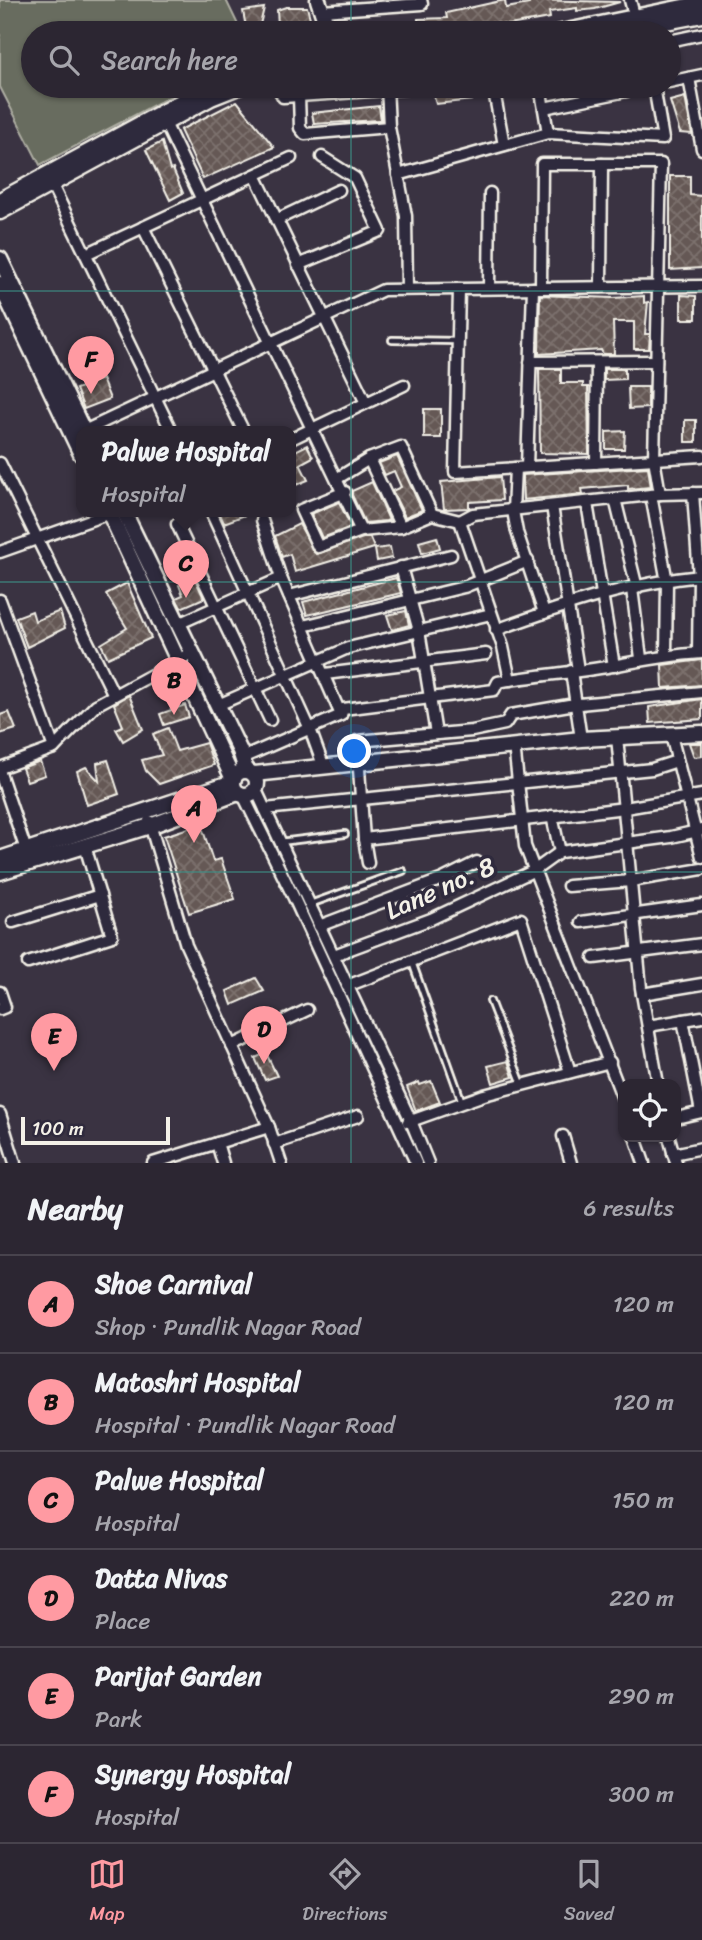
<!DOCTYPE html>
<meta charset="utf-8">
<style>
body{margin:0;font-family:Sriracha,sans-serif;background:#38323e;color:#f1f3f6}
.controls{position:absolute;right:21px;bottom:21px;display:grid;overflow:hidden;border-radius:14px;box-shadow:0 2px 5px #0004}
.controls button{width:63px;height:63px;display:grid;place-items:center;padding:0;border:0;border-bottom:2px solid #48434d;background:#2c2632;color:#f1f3f6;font:35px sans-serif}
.scale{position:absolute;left:21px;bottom:18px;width:149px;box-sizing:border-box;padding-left:7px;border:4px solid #f4f1e8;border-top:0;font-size:19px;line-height:24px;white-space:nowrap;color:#f4f1e8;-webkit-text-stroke:5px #2f2a3d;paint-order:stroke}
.you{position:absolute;left:355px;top:752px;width:24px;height:24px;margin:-18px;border:5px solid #fff;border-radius:50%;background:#1a73e8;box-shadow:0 0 0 10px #1a73e833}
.badge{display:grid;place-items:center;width:46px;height:46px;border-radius:50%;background:#ff9aa2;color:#111;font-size:23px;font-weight:700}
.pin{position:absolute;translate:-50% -58px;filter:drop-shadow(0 2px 4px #0008)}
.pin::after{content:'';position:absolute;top:37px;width:24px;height:21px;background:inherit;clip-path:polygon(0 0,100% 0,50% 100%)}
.popup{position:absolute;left:76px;top:426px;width:220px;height:91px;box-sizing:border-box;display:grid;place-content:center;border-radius:14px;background:#2c2632;filter:drop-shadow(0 2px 5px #0005);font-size:23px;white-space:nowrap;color:#a6a5ac}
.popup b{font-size:26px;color:#f1f3f6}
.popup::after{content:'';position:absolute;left:50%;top:100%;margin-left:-14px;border:14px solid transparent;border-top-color:#2c2632}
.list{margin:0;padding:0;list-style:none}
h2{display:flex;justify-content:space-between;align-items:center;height:91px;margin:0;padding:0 28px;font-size:30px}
h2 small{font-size:23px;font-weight:400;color:#a6a5ac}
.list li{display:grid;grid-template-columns:46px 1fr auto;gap:21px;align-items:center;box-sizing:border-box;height:98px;padding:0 28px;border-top:2px solid #48434d}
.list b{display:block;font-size:26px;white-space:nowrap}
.list p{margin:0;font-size:23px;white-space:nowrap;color:#a6a5ac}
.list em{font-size:23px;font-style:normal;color:#a6a5ac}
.icon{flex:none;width:38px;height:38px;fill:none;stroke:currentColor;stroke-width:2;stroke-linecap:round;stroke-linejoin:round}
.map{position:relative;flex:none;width:702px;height:1163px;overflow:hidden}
.search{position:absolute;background:#2c2632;box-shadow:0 2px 5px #0004;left:21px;right:21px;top:21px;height:77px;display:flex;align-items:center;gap:18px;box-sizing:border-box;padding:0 24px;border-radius:38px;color:#a6a5ac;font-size:26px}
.sheet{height:679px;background:#2c2632}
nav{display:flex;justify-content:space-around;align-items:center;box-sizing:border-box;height:98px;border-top:2px solid #48434d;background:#2c2632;font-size:19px;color:#a6a5ac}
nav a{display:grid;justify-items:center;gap:4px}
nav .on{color:#ff9aa2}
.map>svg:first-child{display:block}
.grass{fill:#686c5e;stroke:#aeaea3;stroke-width:2}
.building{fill:url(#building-cross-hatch);stroke:#f4f1e8;stroke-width:2}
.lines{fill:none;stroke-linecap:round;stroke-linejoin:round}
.lane-casing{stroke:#f4f1e8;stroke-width:10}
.street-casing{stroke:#f4f1e8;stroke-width:15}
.secondary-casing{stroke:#f4f1e8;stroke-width:19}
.lane{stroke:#2f2a3d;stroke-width:4.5}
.street{stroke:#2f2a3d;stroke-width:10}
.secondary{stroke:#2f2a3d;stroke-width:14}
.grid{fill:none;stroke:#3d8f86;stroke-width:2;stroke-opacity:0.55}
.labels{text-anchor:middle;stroke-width:7;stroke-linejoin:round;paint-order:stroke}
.street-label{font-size:26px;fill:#f4f1e8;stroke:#2f2a3d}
</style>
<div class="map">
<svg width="702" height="1163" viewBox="0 0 702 1163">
<defs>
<pattern id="building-cross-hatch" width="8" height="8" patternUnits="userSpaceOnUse" patternTransform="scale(1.75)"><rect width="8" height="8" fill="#655955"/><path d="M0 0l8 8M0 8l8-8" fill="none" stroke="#7c716d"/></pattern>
</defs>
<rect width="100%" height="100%" fill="#3a3342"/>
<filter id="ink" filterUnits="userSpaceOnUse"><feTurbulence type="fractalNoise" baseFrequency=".0143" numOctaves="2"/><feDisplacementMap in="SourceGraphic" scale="14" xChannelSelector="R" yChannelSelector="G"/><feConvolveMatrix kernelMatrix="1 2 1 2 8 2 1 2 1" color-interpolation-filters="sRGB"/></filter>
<g filter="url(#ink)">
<polygon class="grass" points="0,0 226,0 242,33 33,33 33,86 190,86 40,165 0,87"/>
<g class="building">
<polygon points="505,0 506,8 529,4 528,0 620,2 595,9 577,11 577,8 549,12 550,18 509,25 487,22 488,26 450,33 418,33 418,19 447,18 446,13"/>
<polygon points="286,7 307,7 314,33 290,33 289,25 278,25 277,10"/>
<polygon points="264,8 258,33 247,33 243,11"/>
<polygon points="388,22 389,33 352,33 352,24"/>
<polygon points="473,86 486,86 487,95 472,98 472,100 436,104 433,94"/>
<polygon points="501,86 526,86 526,88 502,95"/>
<polygon points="685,97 692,134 680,133 670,101"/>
<polygon points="237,101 274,147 203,179 180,130"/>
<polygon points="379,106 381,120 378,120 314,124 312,113"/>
<polygon points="162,142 170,170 173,169 183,193 170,200 146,150"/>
<polygon points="670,176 690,176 690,195 702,196 702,268 670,270"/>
<polygon points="540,295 613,298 644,296 644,303 648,302 645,334 650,334 649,349 634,349 634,322 613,322 614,354 603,354 601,350 539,354"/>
<polygon points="681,295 696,296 696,319 681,319"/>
<polygon points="539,369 561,369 561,383 583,383 583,387 588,387 589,454 540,453"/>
<polygon points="604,369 625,369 625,379 604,380"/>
<polygon points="102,379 110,399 84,409 76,389"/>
<polygon points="628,387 648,387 648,408 629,409"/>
<rect x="424" y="409" width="17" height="29"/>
<rect x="685" y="420" width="11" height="22"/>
<polygon points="625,431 624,449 606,449 606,432"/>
<polygon points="307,445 313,457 300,464 308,480 291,487 291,453"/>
<polygon points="397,456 422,510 405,517 392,491 401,487 394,471 385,475 379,463"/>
<polygon points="648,467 651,487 628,489 628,485 582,489 583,494 523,500 522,475"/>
<polygon points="500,477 502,500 469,502 469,508 444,509 441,482"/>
<polygon points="372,482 389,520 386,521 365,523 352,495 352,491"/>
<polygon points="339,502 351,527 322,538 311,514"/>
<polygon points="219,512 249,512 250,513 224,523"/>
<polygon points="299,524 316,554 363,538 370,538 374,548 295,572 290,554 282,557 275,536"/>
<polygon points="437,537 440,548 422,553 419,542"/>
<polygon points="390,547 392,558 377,561 375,549"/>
<polygon points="396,578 401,593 307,615 303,602"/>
<polygon points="195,579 204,598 181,608 176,598 183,595 179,585"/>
<polygon points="127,583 151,638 108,658 101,644 127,628 106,594"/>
<polygon points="32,611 35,621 60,611 65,628 27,647 16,617"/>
<polygon points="406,611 409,625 392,630 387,615"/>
<polygon points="702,660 702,685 663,688 662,665"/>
<polygon points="129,695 143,729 123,741 116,729 123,726 114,704"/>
<polygon points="702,699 702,719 650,723 649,707"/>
<polygon points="185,705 189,717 164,725 160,714"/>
<polygon points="9,712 16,729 0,734 0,715"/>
<polygon points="168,728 177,751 206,743 214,765 159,784 146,771 142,760 162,755 153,734"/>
<polygon points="689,743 702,743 702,756 694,757"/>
<polygon points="108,760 119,794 87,805 77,771 86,767 99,781 97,763"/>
<polygon points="40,761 45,775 27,781 22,768"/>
<polygon points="201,824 213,861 221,859 235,899 189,913 164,836"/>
<polygon points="256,978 264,991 232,1005 227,991"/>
<polygon points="266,1053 277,1076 265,1080 255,1058"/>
<polygon points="508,1061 513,1077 493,1083 488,1066"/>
<polygon points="431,1081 440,1102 416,1111 407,1087 419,1082 420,1085"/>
</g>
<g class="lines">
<g class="lane-casing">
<g id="lane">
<polyline points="392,340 457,341"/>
<polyline points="280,842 345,834"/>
<polyline points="310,904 403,871"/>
<polyline points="412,962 462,1102"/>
<polyline points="490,1001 522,1084"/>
</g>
</g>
<g class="street-casing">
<g id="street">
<polyline points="630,0 636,23"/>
<polyline points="322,11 422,4 421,0"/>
<polyline points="669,41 702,34"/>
<polyline points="689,78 702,149"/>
<polyline points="669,82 702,75"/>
<polyline points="277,86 283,97 445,86"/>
<polyline points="387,86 389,127 406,216 407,289"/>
<polyline points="493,86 504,145"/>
<polyline points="540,86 548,133"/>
<polyline points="299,96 300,128 305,134 389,127"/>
<polyline points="544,108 651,86"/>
<polyline points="165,123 361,531"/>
<polyline points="255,175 366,403"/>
<polyline points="398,175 548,133 663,139 654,86"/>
<polyline points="49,179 172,432"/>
<polyline points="276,220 339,190"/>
<polyline points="143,227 244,432"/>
<polyline points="86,254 291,158"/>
<polyline points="298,265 380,231 355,178 322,157"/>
<polyline points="601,287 602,164"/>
<polyline points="489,288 490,193"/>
<polyline points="459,289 455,472 702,456"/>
<polyline points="530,362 656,361"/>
<polyline points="84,431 383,290 702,286"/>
<polyline points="291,439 404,385"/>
<polyline points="369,459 401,527"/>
<polyline points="0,463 114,695"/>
<polyline points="596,463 597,362"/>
<polyline points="527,467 533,288"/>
<polyline points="515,468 513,511 517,532 544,613"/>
<polyline points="338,478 369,459 401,447 432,514"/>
<polyline points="345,492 301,510 318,547 361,531 401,527 432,514 460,521"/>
<polyline points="693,493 699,577 698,653"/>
<polyline points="660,494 702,493"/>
<polyline points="651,495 667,582 666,655"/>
<polyline points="615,499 637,588"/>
<polyline points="587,503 614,666"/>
<polyline points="552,506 578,670"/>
<polyline points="211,512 310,729 323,765"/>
<polyline points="262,520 281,578 341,715"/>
<polyline points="177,524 270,720"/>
<polyline points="0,552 113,512"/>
<polyline points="401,567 419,631 436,734"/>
<polyline points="632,589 641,658"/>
<polyline points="289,596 451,555"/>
<polyline points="0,600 54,748"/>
<polyline points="178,624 281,578"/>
<polyline points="303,626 464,587 528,561"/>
<path d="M496,630C562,606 632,582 702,576"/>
<polyline points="571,671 581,739"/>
<polyline points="325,674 486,654"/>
<polyline points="510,680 503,647 460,521 473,514 660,494 654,459 661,164 542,164 541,288"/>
<polyline points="218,705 348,648 491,614"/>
<polyline points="671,735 702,857"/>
<polyline points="617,737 641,988 658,1084"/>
<polyline points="514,745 525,846 623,1099"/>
<path d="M242,758L341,715L343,709L494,690L498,682C536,675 574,673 612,666C643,660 670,655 702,653"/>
<polyline points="0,768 54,748 96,705 192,653"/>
<polyline points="0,773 28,856"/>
<polyline points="256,790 411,1121 428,1163"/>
<polyline points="243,795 294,898 416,1163"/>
<polyline points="265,809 652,769 677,761"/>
<polyline points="552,816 560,852"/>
<polyline points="149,821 186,945 269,1127 281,1163"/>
<polyline points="364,839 357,741 472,731 505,724 511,715 569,705 702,692"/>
<polyline points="368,863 364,839 625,808 702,795"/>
<polyline points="568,886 631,881 702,869"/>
<polyline points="13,922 100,895"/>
<polyline points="581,922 702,905"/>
<polyline points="319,926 443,879 477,862"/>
<polyline points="334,955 431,919 535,870 560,852 671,837 702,830"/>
<polyline points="594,958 702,944"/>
<polyline points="28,963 112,936 85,846"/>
<polyline points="347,986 521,919 570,1072"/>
<polyline points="0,992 5,1007 0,1009"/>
<polyline points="642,994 702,984"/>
<polyline points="683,1020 701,1112"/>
<polyline points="648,1026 702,1017"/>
<polyline points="232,1046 307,1010"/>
<polyline points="0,1114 15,1163"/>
<polyline points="676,1118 702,1112"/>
<polyline points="408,1122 484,1095 610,1062"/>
<polyline points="563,1136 571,1163"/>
<polyline points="635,1137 644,1163"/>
<polyline points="669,1137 676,1163"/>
<polyline points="217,1143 223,1163"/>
<polyline points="274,1144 358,1116"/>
<polyline points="673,1154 702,1148"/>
<polyline points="153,1163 269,1127"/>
</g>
</g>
<g class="secondary-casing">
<g id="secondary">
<polyline points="318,0 329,33"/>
<polyline points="557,33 702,3"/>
<polyline points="607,33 702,15"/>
<polyline points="0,200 210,86"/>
<polyline points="0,212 211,98 241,86"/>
<polyline points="0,259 84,432"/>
<polyline points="0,284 81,454"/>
<polyline points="109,512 233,779"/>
<polyline points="124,512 240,751 246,770"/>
<circle cx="245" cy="783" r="12"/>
<polyline points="255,774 581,739 702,733"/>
<polyline points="0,859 233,782"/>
<polyline points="0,872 150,826 238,793"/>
</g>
</g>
<use href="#lane" class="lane"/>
<use href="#street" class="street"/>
<use href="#secondary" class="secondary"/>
</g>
</g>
<path class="grid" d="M351,0V33M351,86V1163M0,291H702M0,582H702M0,872H702"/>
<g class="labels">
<g class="street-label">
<text transform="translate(440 888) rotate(-24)" y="9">Lane no. 8</text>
</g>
</g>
</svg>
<div class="controls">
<button><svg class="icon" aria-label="locate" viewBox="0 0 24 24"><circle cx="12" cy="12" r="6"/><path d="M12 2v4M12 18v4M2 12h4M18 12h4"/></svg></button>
</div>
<div class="scale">100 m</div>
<div class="you"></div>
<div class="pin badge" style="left:194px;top:843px">A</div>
<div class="pin badge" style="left:174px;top:715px">B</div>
<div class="pin badge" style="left:186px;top:598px">C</div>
<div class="popup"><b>Palwe Hospital</b>Hospital</div>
<div class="pin badge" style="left:264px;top:1064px">D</div>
<div class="pin badge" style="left:54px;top:1071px">E</div>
<div class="pin badge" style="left:91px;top:394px">F</div>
<div class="search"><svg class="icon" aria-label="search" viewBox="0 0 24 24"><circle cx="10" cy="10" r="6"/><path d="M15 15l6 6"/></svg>Search here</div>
</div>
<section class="sheet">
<h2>Nearby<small>6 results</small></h2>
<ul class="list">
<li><span class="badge">A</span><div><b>Shoe Carnival</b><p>Shop · Pundlik Nagar Road</p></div><em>120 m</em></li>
<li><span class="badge">B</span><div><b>Matoshri Hospital</b><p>Hospital · Pundlik Nagar Road</p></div><em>120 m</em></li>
<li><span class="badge">C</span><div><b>Palwe Hospital</b><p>Hospital</p></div><em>150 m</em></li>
<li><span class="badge">D</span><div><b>Datta Nivas</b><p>Place</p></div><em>220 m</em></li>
<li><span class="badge">E</span><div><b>Parijat Garden</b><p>Park</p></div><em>290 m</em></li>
<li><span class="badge">F</span><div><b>Synergy Hospital</b><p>Hospital</p></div><em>300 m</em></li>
</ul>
</section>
<nav>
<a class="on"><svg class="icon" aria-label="map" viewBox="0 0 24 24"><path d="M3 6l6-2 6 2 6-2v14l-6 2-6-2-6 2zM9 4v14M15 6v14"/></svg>Map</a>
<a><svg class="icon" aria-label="directions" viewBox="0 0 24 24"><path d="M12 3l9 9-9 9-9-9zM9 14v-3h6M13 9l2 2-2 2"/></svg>Directions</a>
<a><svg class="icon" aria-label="saved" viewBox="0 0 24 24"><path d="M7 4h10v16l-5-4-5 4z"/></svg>Saved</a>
</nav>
